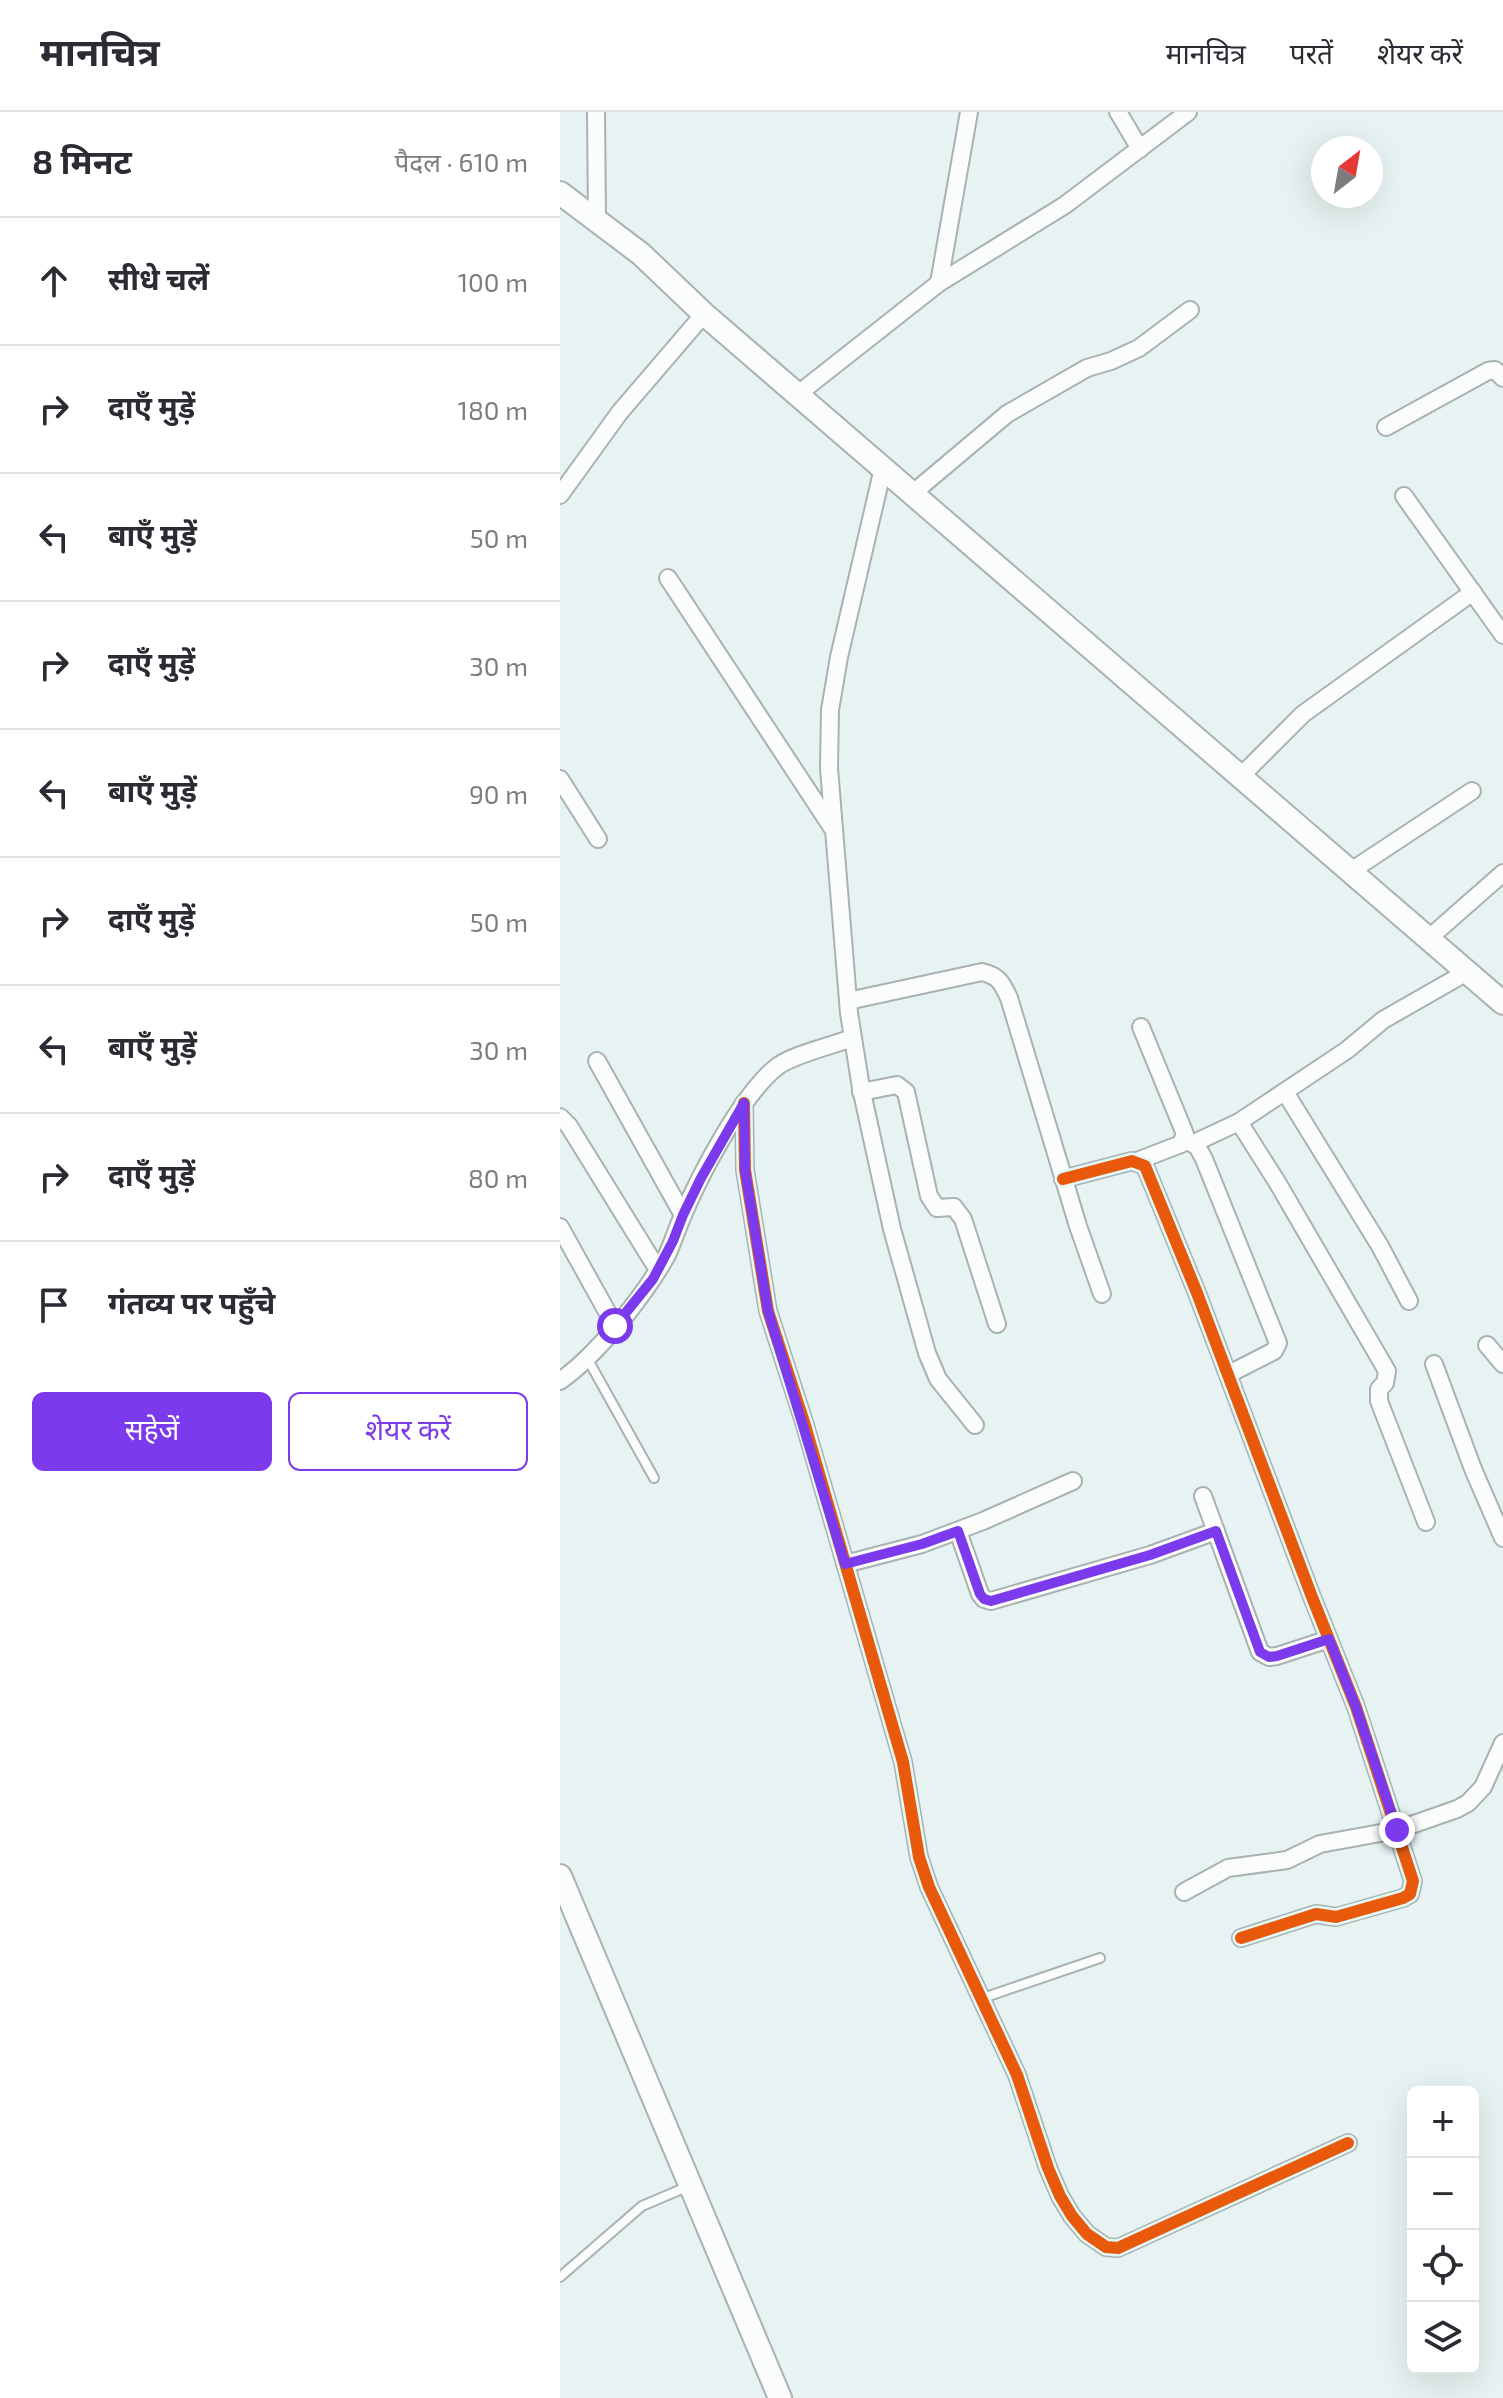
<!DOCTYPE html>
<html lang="hi">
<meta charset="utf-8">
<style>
body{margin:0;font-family:"Exo 2","Noto Sans Devanagari",sans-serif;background:#f2f2f3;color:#2b2b33}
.controls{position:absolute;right:24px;bottom:24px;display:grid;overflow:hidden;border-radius:12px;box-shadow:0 8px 32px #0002}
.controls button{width:72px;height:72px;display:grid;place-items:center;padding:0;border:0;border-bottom:2px solid #e1e1e2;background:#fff;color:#2b2b33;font:40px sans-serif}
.compass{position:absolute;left:751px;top:24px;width:72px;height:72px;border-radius:50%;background:#fff;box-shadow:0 8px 32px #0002;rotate:31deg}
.stop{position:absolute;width:24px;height:24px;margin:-18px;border:6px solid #7c3aed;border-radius:50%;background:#fff}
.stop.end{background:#7c3aed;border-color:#fff;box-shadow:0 2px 8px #0008}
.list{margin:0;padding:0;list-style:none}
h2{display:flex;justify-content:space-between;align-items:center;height:104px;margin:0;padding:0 32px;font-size:34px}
h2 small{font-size:26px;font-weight:400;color:#7c7c81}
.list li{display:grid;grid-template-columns:52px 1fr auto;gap:24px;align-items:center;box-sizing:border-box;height:128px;padding:0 32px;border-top:2px solid #e1e1e2}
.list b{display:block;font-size:30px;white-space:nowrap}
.list em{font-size:26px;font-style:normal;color:#7c7c81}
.actions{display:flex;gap:16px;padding:24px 32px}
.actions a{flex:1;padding:18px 0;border:2px solid #7c3aed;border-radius:12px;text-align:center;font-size:28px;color:#7c3aed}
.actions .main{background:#7c3aed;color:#fff}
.icon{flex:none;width:44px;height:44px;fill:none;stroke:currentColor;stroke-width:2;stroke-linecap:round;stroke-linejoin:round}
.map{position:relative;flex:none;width:943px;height:2286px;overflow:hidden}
header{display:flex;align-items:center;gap:48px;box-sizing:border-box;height:112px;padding:0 40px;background:#fff;border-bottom:2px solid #e1e1e2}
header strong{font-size:38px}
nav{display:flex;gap:44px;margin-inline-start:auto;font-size:28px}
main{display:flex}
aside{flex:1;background:#fff}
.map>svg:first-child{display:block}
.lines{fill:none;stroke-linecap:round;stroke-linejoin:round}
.lane-casing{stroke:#a9b2b1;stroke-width:12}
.street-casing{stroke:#a9b2b1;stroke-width:20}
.secondary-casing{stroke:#a9b2b1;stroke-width:26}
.lane{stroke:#fbfdfd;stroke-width:8}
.street{stroke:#fbfdfd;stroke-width:16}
.secondary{stroke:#fbfdfd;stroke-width:22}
.cycleway-casing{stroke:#e2f8f6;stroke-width:17}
.cycleway{stroke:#e8590c;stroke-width:12}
.route{stroke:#7c3aed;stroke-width:10}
</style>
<header>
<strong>मानचित्र</strong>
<nav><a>मानचित्र</a><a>परतें</a><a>शेयर करें</a></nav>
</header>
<main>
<aside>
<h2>8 मिनट<small>पैदल · 610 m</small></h2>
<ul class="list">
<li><svg class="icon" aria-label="ahead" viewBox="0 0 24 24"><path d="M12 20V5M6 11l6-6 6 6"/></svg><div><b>सीधे चलें</b></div><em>100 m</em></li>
<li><svg class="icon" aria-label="right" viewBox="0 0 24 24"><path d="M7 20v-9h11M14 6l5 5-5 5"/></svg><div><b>दाएँ मुड़ें</b></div><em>180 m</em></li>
<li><svg class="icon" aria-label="left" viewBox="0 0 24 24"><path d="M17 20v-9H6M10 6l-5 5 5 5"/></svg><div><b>बाएँ मुड़ें</b></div><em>50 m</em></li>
<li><svg class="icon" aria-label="right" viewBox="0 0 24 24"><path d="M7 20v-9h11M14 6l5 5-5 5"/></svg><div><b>दाएँ मुड़ें</b></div><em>30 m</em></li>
<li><svg class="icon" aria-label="left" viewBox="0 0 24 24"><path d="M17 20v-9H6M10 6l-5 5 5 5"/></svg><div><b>बाएँ मुड़ें</b></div><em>90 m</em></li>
<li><svg class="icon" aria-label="right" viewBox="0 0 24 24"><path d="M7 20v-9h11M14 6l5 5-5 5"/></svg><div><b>दाएँ मुड़ें</b></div><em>50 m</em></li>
<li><svg class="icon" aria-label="left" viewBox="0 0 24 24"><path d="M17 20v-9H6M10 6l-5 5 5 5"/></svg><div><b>बाएँ मुड़ें</b></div><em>30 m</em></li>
<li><svg class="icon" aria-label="right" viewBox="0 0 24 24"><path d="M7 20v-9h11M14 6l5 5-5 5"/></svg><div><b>दाएँ मुड़ें</b></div><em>80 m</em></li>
<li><svg class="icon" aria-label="arrive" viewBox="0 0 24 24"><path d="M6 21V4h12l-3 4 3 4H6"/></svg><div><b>गंतव्य पर पहुँचे</b></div></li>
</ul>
<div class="actions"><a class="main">सहेजें</a><a>शेयर करें</a></div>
</aside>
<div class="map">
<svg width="943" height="2286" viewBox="0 0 943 2286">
<rect width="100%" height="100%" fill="#e7f3f2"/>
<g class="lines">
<g class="lane-casing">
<g id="lane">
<polyline points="27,1246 94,1366"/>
<polyline points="420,1887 540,1846"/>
<polyline points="0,2165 82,2094 129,2074"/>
</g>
</g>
<g class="street-casing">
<g id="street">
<polyline points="36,0 37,106"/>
<polyline points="558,0 580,37"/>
<polyline points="379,171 409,0"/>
<polyline points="238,282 379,171 505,93 628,0"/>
<polyline points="826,315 928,259 935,258 943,266"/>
<polyline points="323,356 279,545 270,598 269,656 289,901 301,976 332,1117 367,1241 378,1267 415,1313"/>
<polyline points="353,381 447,302 527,256 551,249 579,236 630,198"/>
<polyline points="0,383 60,300 144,202"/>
<polyline points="844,384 943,523"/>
<polyline points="108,466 273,717"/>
<polyline points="681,664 743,602 913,480"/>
<polyline points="0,667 38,727"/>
<polyline points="791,759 912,679"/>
<polyline points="868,827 943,761"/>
<path d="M288,889L422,860C439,864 442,871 449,886L518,1114L542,1182"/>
<polyline points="37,949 123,1103"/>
<polyline points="301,980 337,973 346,980 369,1084 377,1096 394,1095 403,1107 437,1212"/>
<polyline points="725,980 820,1134 849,1189"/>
<polyline points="184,991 185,1058 208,1199 244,1310 343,1650 359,1745 369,1775 457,1963 488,2056 500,2084 512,2104 527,2122 546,2135 558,2136 788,2031"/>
<polyline points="0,1005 9,1014 98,1158"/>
<polyline points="679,1010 717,1070 827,1259 825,1271 819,1277 819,1289 866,1410"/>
<polyline points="625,1028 637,1034 644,1047 718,1231 714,1239 669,1262"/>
<polyline points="634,1031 679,1010 787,938 823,908 907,860"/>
<polyline points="577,1049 621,1032 625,1022 581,915"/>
<polyline points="503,1067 572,1049 585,1054 637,1181 752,1485 796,1595 853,1769 850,1782 843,1786 776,1805 756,1802 681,1826"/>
<polyline points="0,1115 55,1214"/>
<polyline points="927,1233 943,1252"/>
<polyline points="874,1252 913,1357 943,1426"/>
<path d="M0,1269C37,1243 85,1183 107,1143C113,1130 117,1117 123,1103C140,1063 183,980 218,954C235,942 271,934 292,926"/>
<polyline points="643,1384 700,1540 709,1545 717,1544 769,1527"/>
<polyline points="398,1419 420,1482 424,1487 431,1489 590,1443 656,1419"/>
<polyline points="285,1452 362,1432 423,1409 513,1369"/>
<polyline points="624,1780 668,1756 727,1748 760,1732 837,1718 897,1697 908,1691 923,1675 943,1631"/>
</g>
</g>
<g class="secondary-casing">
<g id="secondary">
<polyline points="0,81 81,142 144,202 943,891"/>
<polyline points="0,1764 220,2286"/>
</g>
</g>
<use href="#lane" class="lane"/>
<use href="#street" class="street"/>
<use href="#secondary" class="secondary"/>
<g class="cycleway-casing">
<g id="cycleway">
<polyline points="184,991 185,1058 208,1199 244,1310 343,1650 359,1745 369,1775 457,1963 488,2056 500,2084 512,2104 527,2122 546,2135 558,2136 788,2031"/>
<polyline points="503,1067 572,1049 585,1054 637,1181 752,1485 796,1595 853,1769 850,1782 843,1786 776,1805 756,1802 681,1826"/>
</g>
</g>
<use href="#cycleway" class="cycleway"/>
</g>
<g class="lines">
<polyline class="route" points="55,1214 93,1167 113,1129 123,1103 141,1066 184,991 185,1058 208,1199 285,1452 362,1432 398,1419 420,1482 424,1487 431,1489 590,1443 656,1419 700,1540 709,1545 717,1544 769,1527 796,1595 837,1718"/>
</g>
</svg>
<div class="controls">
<button>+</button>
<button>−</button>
<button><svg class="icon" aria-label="locate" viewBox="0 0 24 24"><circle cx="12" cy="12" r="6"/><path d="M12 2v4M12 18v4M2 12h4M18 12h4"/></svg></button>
<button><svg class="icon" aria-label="layers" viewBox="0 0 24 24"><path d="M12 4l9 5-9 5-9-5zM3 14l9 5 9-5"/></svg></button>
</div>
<svg class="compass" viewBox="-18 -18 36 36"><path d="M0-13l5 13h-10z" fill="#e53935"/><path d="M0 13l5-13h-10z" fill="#7c7c81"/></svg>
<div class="stop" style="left:55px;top:1214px"></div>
<div class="stop end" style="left:837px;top:1718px"></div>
</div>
</main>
